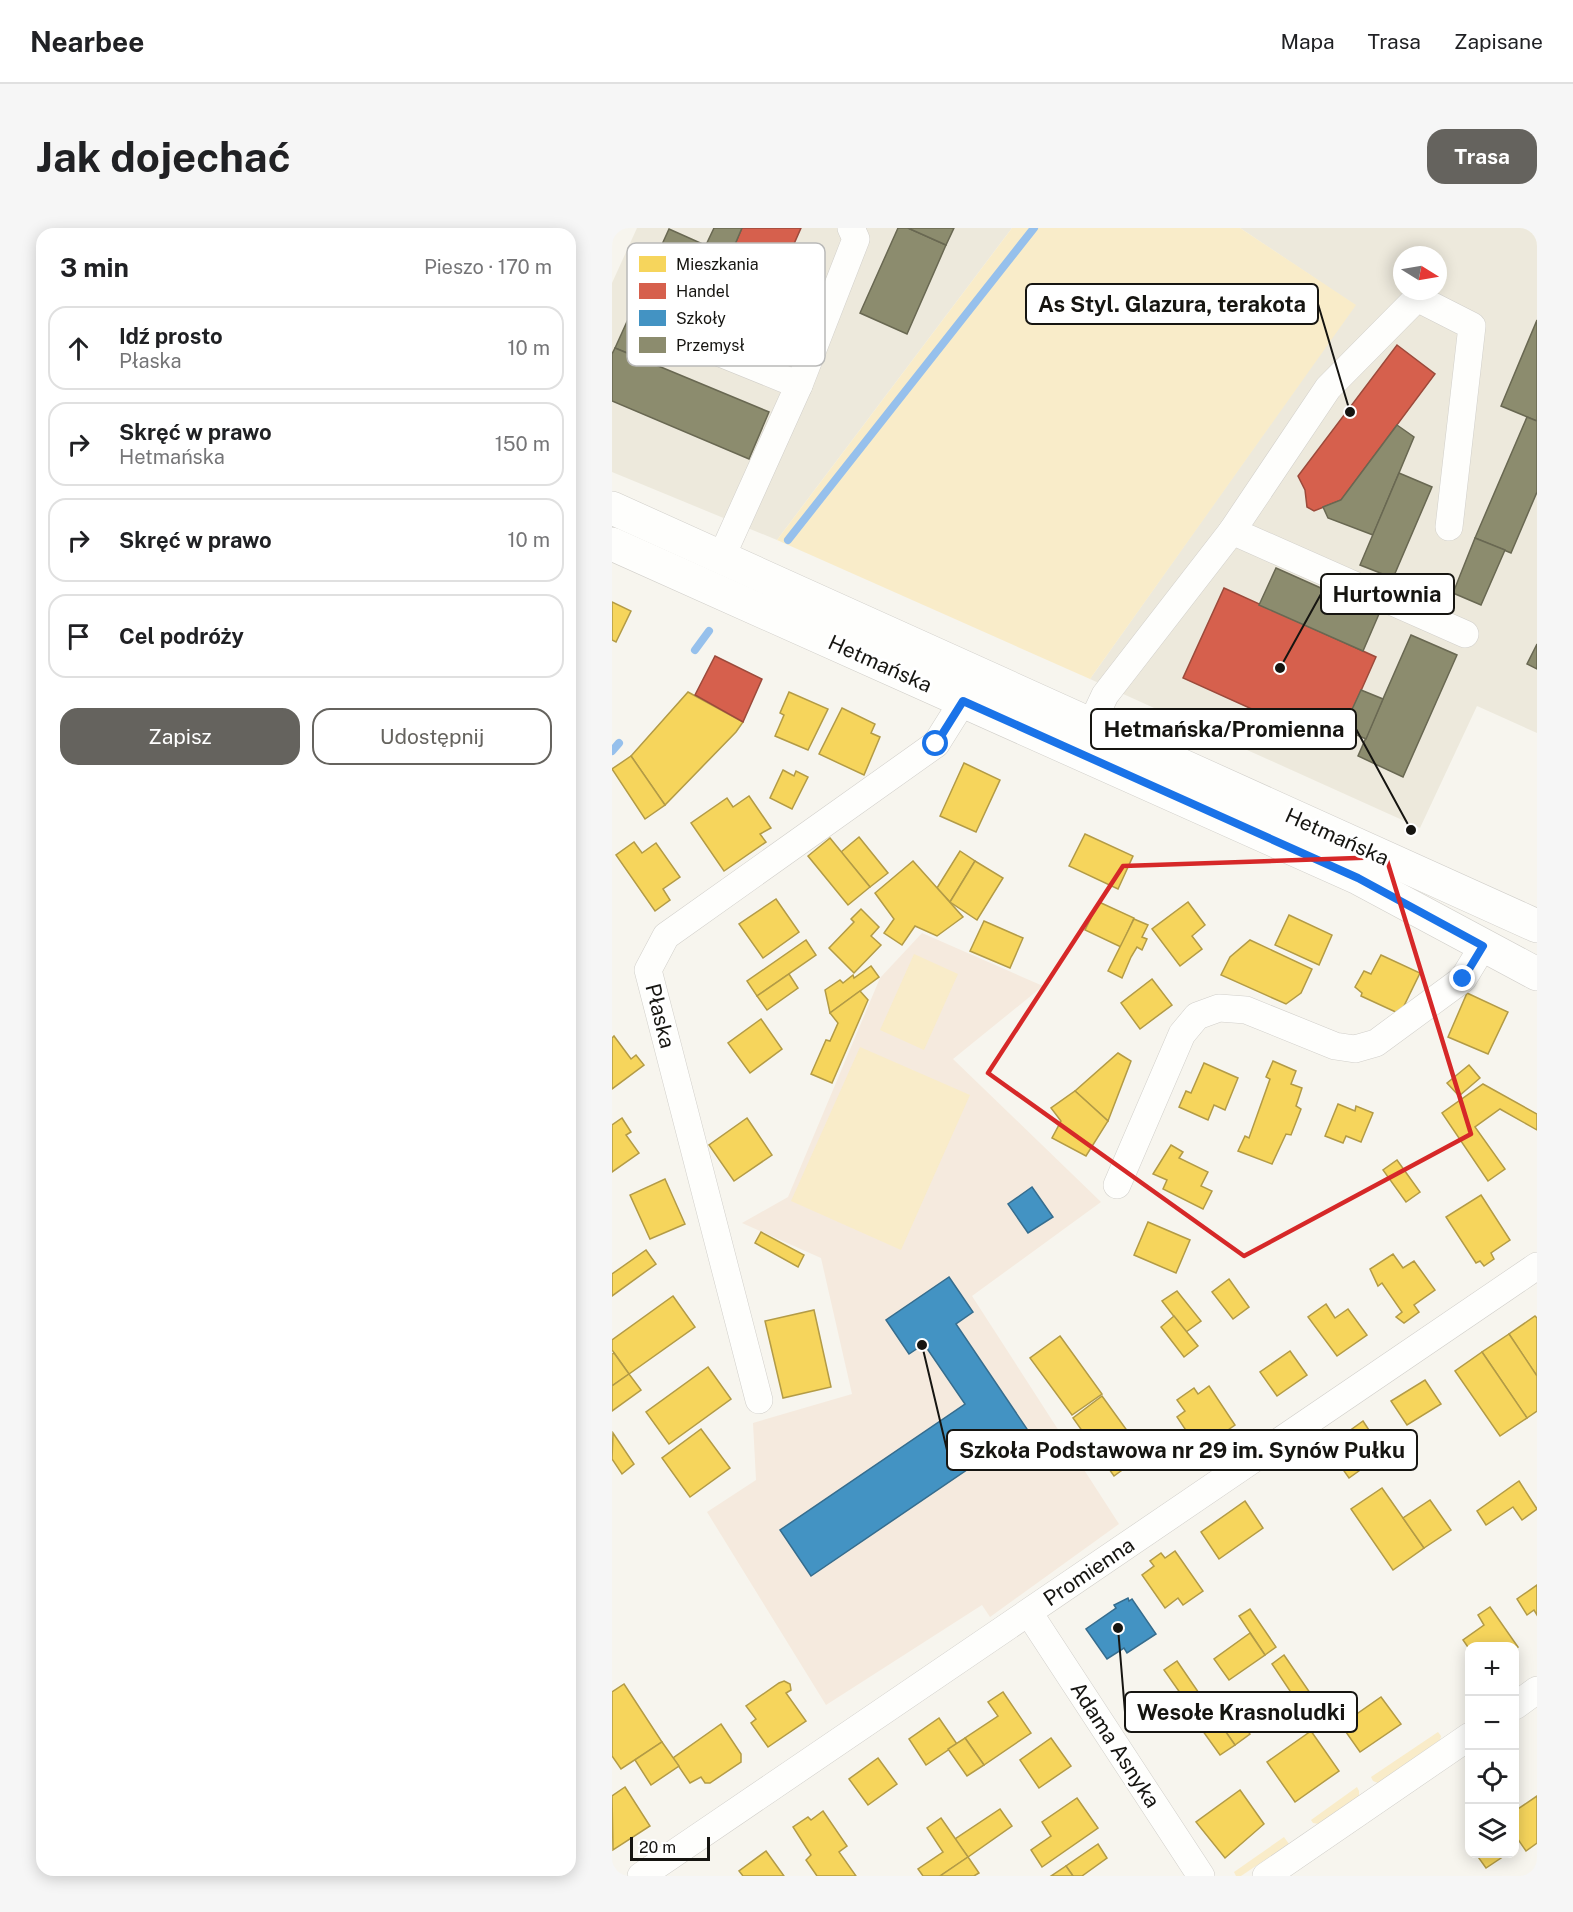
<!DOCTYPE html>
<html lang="pl">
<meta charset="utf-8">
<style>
body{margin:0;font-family:"Public Sans",sans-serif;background:#f6f6f6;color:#202124}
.controls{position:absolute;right:18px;bottom:18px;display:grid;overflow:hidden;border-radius:12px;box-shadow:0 3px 15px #0003}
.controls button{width:54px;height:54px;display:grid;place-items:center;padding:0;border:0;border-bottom:2px solid #e0e0e0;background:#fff;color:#202124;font:30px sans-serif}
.compass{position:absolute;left:781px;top:18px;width:54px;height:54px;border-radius:50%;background:#fff;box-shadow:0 3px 15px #0003;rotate:101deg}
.scale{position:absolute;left:18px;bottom:15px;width:80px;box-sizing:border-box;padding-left:6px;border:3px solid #161511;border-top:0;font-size:16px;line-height:21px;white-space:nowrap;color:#161511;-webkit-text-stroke:4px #fff;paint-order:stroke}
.stop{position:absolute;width:18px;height:18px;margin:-14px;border:4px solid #1a73e8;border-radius:50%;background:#fff}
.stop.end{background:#1a73e8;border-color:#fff;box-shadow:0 2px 6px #0008}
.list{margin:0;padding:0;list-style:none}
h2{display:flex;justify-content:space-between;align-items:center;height:78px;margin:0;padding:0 24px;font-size:26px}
h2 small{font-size:20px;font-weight:400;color:#757577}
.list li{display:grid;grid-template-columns:39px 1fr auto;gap:18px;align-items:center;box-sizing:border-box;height:84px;margin:0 12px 12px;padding:0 12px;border:2px solid #e0e0e0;border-radius:18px}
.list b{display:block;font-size:22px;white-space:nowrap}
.list p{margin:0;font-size:20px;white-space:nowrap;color:#757577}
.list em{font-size:20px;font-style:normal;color:#757577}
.actions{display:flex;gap:12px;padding:18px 24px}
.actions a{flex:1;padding:14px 0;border:2px solid #65635e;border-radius:18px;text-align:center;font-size:21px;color:#65635e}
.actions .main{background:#65635e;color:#fff}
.icon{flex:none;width:33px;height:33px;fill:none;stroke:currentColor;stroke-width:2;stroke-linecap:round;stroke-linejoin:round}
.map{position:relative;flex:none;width:925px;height:1648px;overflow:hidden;border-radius:18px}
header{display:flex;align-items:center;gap:36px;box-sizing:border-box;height:84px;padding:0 30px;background:#fff;border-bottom:2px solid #e0e0e0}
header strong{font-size:28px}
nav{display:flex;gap:33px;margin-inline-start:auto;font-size:21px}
.intro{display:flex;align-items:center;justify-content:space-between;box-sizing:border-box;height:144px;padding:0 36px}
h1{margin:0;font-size:42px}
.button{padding:15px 27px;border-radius:18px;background:#65635e;color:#fff;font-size:21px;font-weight:700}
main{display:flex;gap:36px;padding:0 36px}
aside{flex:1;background:#fff;border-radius:18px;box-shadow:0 3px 15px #0003}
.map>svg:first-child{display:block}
.built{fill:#ede9dc;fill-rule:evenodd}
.education{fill:#f5eade}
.green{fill:#f9ecc9}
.homes{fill:#f6d55c;stroke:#b39b46;stroke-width:1.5}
.shops{fill:#d6604d;stroke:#9c4a3b;stroke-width:1.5}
.schools{fill:#4393c3;stroke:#366d8e;stroke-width:1.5}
.industry{fill:#8c8c6e;stroke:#696852;stroke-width:1.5}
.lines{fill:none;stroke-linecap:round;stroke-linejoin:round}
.stream{stroke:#96c0ec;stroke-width:8}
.minor-casing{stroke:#d1cfca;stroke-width:28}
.major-casing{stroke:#d1cfca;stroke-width:34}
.minor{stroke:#fefefc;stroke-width:27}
.major{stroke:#fefefc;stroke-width:33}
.route{stroke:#1a73e8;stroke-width:8}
.marked{fill:none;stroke:#d62828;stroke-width:4.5;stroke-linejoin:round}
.labels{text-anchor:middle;stroke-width:6;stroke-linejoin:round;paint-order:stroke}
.street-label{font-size:21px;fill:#161511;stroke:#fff}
.key{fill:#fff;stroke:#b9b9b8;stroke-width:1.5}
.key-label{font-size:16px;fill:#161511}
.leader{fill:none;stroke:#161511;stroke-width:2}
.callout-dot{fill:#161511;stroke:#fff;stroke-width:2}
.callout{fill:#fff;stroke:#161511;stroke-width:2}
.callout-label{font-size:22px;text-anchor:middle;font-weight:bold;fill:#161511}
</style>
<header>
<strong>Nearbee</strong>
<nav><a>Mapa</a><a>Trasa</a><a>Zapisane</a></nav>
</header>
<div class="intro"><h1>Jak dojechać</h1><a class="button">Trasa</a></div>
<main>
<aside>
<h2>3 min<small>Pieszo · 170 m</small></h2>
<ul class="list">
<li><svg class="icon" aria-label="ahead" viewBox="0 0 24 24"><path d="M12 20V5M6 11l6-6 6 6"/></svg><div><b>Idź prosto</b><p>Płaska</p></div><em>10 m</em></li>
<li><svg class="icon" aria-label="right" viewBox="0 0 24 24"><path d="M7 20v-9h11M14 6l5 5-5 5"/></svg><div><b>Skręć w prawo</b><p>Hetmańska</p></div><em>150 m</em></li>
<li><svg class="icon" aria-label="right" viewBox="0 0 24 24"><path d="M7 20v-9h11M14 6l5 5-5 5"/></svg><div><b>Skręć w prawo</b></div><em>10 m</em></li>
<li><svg class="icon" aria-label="arrive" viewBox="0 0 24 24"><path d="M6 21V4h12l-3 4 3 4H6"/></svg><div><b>Cel podróży</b></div></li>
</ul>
<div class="actions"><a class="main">Zapisz</a><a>Udostępnij</a></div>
</aside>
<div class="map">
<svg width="925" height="1648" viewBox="0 0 925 1648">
<rect width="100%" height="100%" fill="#f7f5ee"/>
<g class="built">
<polygon points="25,0 400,0 165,312 0,244 0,55"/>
<path d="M628,0H925V505L865,478L808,600L478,451L743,77ZM790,27H826V63H790Z"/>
</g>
<polygon class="education" points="310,705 431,758 341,831 489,974 360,1068 507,1296 378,1389 370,1377 214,1477 95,1284 144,1252 141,1195 240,1166 209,1030 130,995 176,969 268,750"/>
<g class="green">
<polygon points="400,0 628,0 744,77 478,451 165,312"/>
<polygon points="302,726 346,746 312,822 268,802"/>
<polygon points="248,819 358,867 289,1022 179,973"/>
<polygon points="826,1504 829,1508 828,1512 766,1555 761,1553 759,1549"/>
<polygon points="745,1559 747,1563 747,1568 707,1596 701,1595 699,1592"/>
<polygon points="672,1609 677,1616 629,1648 624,1648 622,1644"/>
</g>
<g class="homes">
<polygon points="0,374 19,383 4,414 0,412"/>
<polygon points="76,464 131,494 124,504 53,577 19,528"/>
<polygon points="177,464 216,481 196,522 163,508 172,487 168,485"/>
<polygon points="230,480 263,496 259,505 268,509 252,547 207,526"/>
<polygon points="19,528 53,577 33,591 0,541"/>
<polygon points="352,535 388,552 364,604 328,588"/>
<polygon points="171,542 182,548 184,543 196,549 180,581 158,570"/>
<polygon points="137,568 159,600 148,606 154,614 112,643 79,595 115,570 121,579"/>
<polygon points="473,606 521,628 506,661 457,638"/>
<polygon points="247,609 276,645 258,659 229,624"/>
<polygon points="218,610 258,659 236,677 196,628"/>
<polygon points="22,614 30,625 44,615 68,649 51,661 58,672 43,683 4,627"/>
<polygon points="348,623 363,633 338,674 325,660"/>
<polygon points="301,633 351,689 325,708 303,698 290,717 272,705 282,691 263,665"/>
<polygon points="363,633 391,650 365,692 338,674"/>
<polygon points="164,671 187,704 151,730 127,696"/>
<polygon points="487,674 522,690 509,719 473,702"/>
<polygon points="576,674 593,697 580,708 590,721 568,738 540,701"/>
<polygon points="249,681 267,699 259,708 269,717 242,745 217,720 242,694 239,691"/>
<polygon points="677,687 720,707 707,737 663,717"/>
<polygon points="522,691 536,697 530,709 535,711 530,722 525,719 519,729 510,750 496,743"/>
<polygon points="372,693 411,710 398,740 358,723"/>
<polygon points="194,712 204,727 145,768 135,753"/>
<polygon points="638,712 700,741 689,765 674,776 609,747 618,729"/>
<polygon points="769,727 808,745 788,786 749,768 750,765 743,759 752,743 759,746"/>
<polygon points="259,738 267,749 218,785 213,762 228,752 231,755 241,747 242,750"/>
<polygon points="177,746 186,760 155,782 145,768"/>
<polygon points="540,751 560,777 528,801 509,775"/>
<polygon points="248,763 256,772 220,855 199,846 214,812 218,813 226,795 218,785"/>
<polygon points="855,765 896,784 876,826 836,809"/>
<polygon points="149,791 170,821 138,845 116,815"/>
<polygon points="2,808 19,831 24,827 32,837 0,861 0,810"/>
<polygon points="506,825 519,833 496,893 463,863"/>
<polygon points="661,833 684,843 679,856 690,860 684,878 689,881 679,907 674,906 660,936 626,923 633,908 637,910 658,851 654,849"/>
<polygon points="592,835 626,850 613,882 602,877 596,892 567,879 574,863 579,865"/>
<polygon points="857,837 868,850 847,868 835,855"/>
<polygon points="871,856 925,886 925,902 888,881 863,899 893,941 876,953 830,885"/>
<polygon points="463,863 496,893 474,928 440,910 449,893 439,880"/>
<polygon points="726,876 743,883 744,878 761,885 749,914 734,908 731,915 713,908"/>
<polygon points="10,890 19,904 14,907 27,925 0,944 0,897"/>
<polygon points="135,890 160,927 122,953 97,917"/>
<polygon points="559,917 571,924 567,930 596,944 589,958 600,963 591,981 551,961 555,952 541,946"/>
<polygon points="785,932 808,964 794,974 771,942"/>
<polygon points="53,951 73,996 38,1011 18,967"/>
<polygon points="869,967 898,1012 879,1025 882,1031 872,1038 868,1033 864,1035 834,989"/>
<polygon points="536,994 578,1012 564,1045 522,1027"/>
<polygon points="149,1004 192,1027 186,1039 143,1015"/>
<polygon points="34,1022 44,1036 0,1068 0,1046"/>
<polygon points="781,1026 791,1040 802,1033 823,1062 802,1077 807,1084 792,1095 784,1089 790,1084 770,1055 766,1058 758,1041"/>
<polygon points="617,1051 637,1079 621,1091 600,1064"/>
<polygon points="565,1063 589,1093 574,1104 550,1073"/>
<polygon points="61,1068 83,1099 17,1146 0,1122 0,1112"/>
<polygon points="714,1076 723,1090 736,1081 755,1107 725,1128 696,1089"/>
<polygon points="202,1082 219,1159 171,1170 153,1093"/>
<polygon points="562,1088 586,1118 572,1129 549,1099"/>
<polygon points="923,1088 925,1090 925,1148 897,1106"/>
<polygon points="897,1106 925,1148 925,1183 915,1190 870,1124"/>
<polygon points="448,1108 490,1166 460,1187 418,1130"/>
<polygon points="678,1123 695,1147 665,1168 648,1144"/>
<polygon points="870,1124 915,1190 888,1208 843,1143"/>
<polygon points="2,1125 17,1146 0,1158 0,1126"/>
<polygon points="96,1139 119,1171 57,1216 34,1184"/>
<polygon points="17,1146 29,1162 0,1183 0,1158"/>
<polygon points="813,1152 829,1176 795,1197 779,1173"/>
<polygon points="597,1158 623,1197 587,1222 565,1189 573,1183 565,1172 582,1160 586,1166"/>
<polygon points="490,1168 532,1226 502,1248 461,1190"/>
<polygon points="751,1193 772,1225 737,1250 715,1219"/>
<polygon points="89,1201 118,1240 78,1269 50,1230"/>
<polygon points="1,1205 22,1236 10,1246 0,1231"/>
<polygon points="907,1253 925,1281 910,1292 901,1279 874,1297 865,1283"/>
<polygon points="770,1260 812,1320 781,1342 739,1281"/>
<polygon points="818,1272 839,1302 812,1320 791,1290"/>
<polygon points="633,1273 651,1300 607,1331 589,1304"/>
<polygon points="563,1323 591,1363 571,1377 566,1370 553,1380 530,1347 542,1338 538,1333 549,1325 553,1330"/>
<polygon points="925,1357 925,1387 922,1382 915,1387 905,1371"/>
<polygon points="878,1379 906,1419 903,1421 903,1418 858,1418 858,1422 851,1412 872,1397 866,1387"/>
<polygon points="638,1381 664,1419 653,1427 627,1388"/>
<polygon points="638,1405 653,1427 617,1452 602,1431"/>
<polygon points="672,1427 707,1478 694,1487 660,1436"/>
<polygon points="565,1433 591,1471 578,1479 552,1442"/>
<polygon points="172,1453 178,1456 179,1462 174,1465 194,1493 156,1519 139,1495 144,1491 134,1478 167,1455"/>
<polygon points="12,1456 50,1514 9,1541 0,1528 0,1464"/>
<polygon points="391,1464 419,1505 372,1537 353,1510 386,1488 376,1474"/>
<polygon points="610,1467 638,1506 623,1517 595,1477"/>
<polygon points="769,1469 789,1496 748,1524 729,1497"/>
<polygon points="595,1477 623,1517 608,1527 580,1488"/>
<polygon points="327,1490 345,1516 314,1537 297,1511"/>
<polygon points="109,1496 129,1526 129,1534 98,1555 93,1555 89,1549 78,1555 61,1530"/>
<polygon points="699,1503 727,1543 683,1574 655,1534"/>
<polygon points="353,1510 372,1537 355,1548 336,1521"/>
<polygon points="439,1510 459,1538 427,1560 408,1532"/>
<polygon points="50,1514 67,1538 39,1557 23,1532"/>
<polygon points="266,1530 285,1556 256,1577 237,1551"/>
<polygon points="13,1559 38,1598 1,1622 0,1568"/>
<polygon points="628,1562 652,1596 613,1630 584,1594"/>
<polygon points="925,1568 925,1615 914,1623 903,1607 903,1583"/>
<polygon points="465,1570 486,1600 430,1639 419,1622 439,1608 430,1594"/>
<polygon points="388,1581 400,1598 356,1629 343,1611"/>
<polygon points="211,1583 235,1618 227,1624 244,1648 205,1648 194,1632 199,1627 181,1599 196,1589 199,1592"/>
<polygon points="329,1590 356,1629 328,1648 311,1648 306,1641 331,1624 315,1600"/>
<polygon points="486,1616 495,1630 470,1648 461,1648 454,1638"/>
<polygon points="154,1623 172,1648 131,1648 127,1643"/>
<polygon points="864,1626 895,1626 874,1640"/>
<polygon points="356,1629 367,1645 362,1648 328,1648"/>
<polygon points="454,1638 461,1648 439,1648"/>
</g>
<g class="shops">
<polygon points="130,0 189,0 167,50 118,28"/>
<polygon points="785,117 823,146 729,272 702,283 695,279 693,262 686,248"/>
<polygon points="612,360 764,429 724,519 571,450"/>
<polygon points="103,428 150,451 131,494 83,467"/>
</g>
<g class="schools">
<polygon points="420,959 441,989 416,1005 396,976"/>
<polygon points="337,1049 361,1084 344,1096 415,1201 199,1348 168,1302 353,1176 312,1116 297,1126 274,1092"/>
<polygon points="516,1370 517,1373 520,1371 544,1406 515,1425 512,1420 495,1431 474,1401 504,1380 502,1377"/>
</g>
<g class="industry">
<polygon points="102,0 130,0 118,28 94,17"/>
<polygon points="286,0 296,0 334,17 295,106 248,85"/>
<polygon points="296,0 342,0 334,17"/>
<polygon points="57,1 167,50 147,95 81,65 48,139 3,120"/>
<polygon points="925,92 925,193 889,178"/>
<polygon points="3,120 157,184 137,231 0,173 0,126"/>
<polygon points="915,189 925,193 925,264 899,325 863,310"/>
<polygon points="785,197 802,209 761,307 716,290 711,279 729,272"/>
<polygon points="787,245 820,259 781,350 748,337"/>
<polygon points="863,310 893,322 869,377 841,365"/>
<polygon points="664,340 767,386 751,423 647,377"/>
<polygon points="799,407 845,427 791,549 746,528"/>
<polygon points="925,416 925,441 915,436"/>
<polygon points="749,462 771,471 754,511 731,501"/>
</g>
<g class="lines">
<g class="stream">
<polyline points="176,312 422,0"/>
<polyline points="83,422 97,403"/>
<polyline points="0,523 7,515"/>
</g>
<g class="minor-casing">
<g id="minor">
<polyline points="81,114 187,157 109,330"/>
<polyline points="187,157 244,11 239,0"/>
<polyline points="620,303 853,406"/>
<polyline points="479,497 493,467 620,303 716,160 805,70 860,98 837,299"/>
<polyline points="505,957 570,806 585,788 607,780 634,782 723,818 743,821 764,815 851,751 871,718"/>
<polyline points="147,1172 36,742 54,708 324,516 351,473"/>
<polyline points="417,1385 589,1648"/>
<polyline points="903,1478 925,1462"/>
<polyline points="29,1648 925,1038"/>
<polyline points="654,1648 858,1508"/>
</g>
</g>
<g class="major-casing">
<g id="major">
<polyline points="0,280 925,698"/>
<polyline points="0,316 746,650 925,746"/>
</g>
</g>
<use href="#minor" class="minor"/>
<use href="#major" class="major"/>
</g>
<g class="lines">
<polyline class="route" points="324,516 351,473 746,650 871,718 851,751"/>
</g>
<path class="marked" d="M774,629L859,906L632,1028L376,845L511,638Z"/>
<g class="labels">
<g class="street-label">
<text transform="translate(268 436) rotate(24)" y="7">Hetmańska</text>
<text transform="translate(725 609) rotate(24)" y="7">Hetmańska</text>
<text transform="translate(48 788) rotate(76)" y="7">Płaska</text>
<text transform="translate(477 1344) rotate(-34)" y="7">Promienna</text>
<text transform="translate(503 1517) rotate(57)" y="7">Adama Asnyka</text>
</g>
</g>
<rect x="15" y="15" width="198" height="123" rx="9" class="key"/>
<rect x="27" y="28" width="27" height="16" fill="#f6d55c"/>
<rect x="27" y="55" width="27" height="16" fill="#d6604d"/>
<rect x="27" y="82" width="27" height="16" fill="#4393c3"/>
<rect x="27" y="109" width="27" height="16" fill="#8c8c6e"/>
<g class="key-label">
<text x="64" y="42">Mieszkania</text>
<text x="64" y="69">Handel</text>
<text x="64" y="96">Szkoły</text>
<text x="64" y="123">Przemysł</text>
</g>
<path class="leader" d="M738 184L706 76M668 440L709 366M799 602L744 501M310 1117L335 1222M506 1400L513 1484"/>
<g class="callout-dot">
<circle cx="738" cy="184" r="6"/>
<circle cx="668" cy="440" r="6"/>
<circle cx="799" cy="602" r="6"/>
<circle cx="310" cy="1117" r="6"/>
<circle cx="506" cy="1400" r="6"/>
</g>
<g class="callout">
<rect x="414" y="56" width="292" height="40" rx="6"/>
<rect x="709" y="346" width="133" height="40" rx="6"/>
<rect x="479" y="481" width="265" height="40" rx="6"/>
<rect x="335" y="1202" width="470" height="40" rx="6"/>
<rect x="513" y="1464" width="232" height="40" rx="6"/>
</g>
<g class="callout-label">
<text x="560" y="84">As Styl. Glazura, terakota</text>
<text x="775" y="374">Hurtownia</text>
<text x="612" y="509">Hetmańska/Promienna</text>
<text x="570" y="1230">Szkoła Podstawowa nr 29 im. Synów Pułku</text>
<text x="629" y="1492">Wesołe Krasnoludki</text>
</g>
</svg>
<div class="controls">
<button>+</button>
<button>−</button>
<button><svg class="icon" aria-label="locate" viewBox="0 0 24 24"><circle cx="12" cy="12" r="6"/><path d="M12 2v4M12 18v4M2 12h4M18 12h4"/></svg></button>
<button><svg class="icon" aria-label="layers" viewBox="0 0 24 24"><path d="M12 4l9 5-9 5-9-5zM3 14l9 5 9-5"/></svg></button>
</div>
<svg class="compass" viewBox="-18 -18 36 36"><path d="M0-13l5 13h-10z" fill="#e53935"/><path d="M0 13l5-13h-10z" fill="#757577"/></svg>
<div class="scale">20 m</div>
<div class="stop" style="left:324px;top:516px"></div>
<div class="stop end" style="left:851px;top:751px"></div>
</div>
</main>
